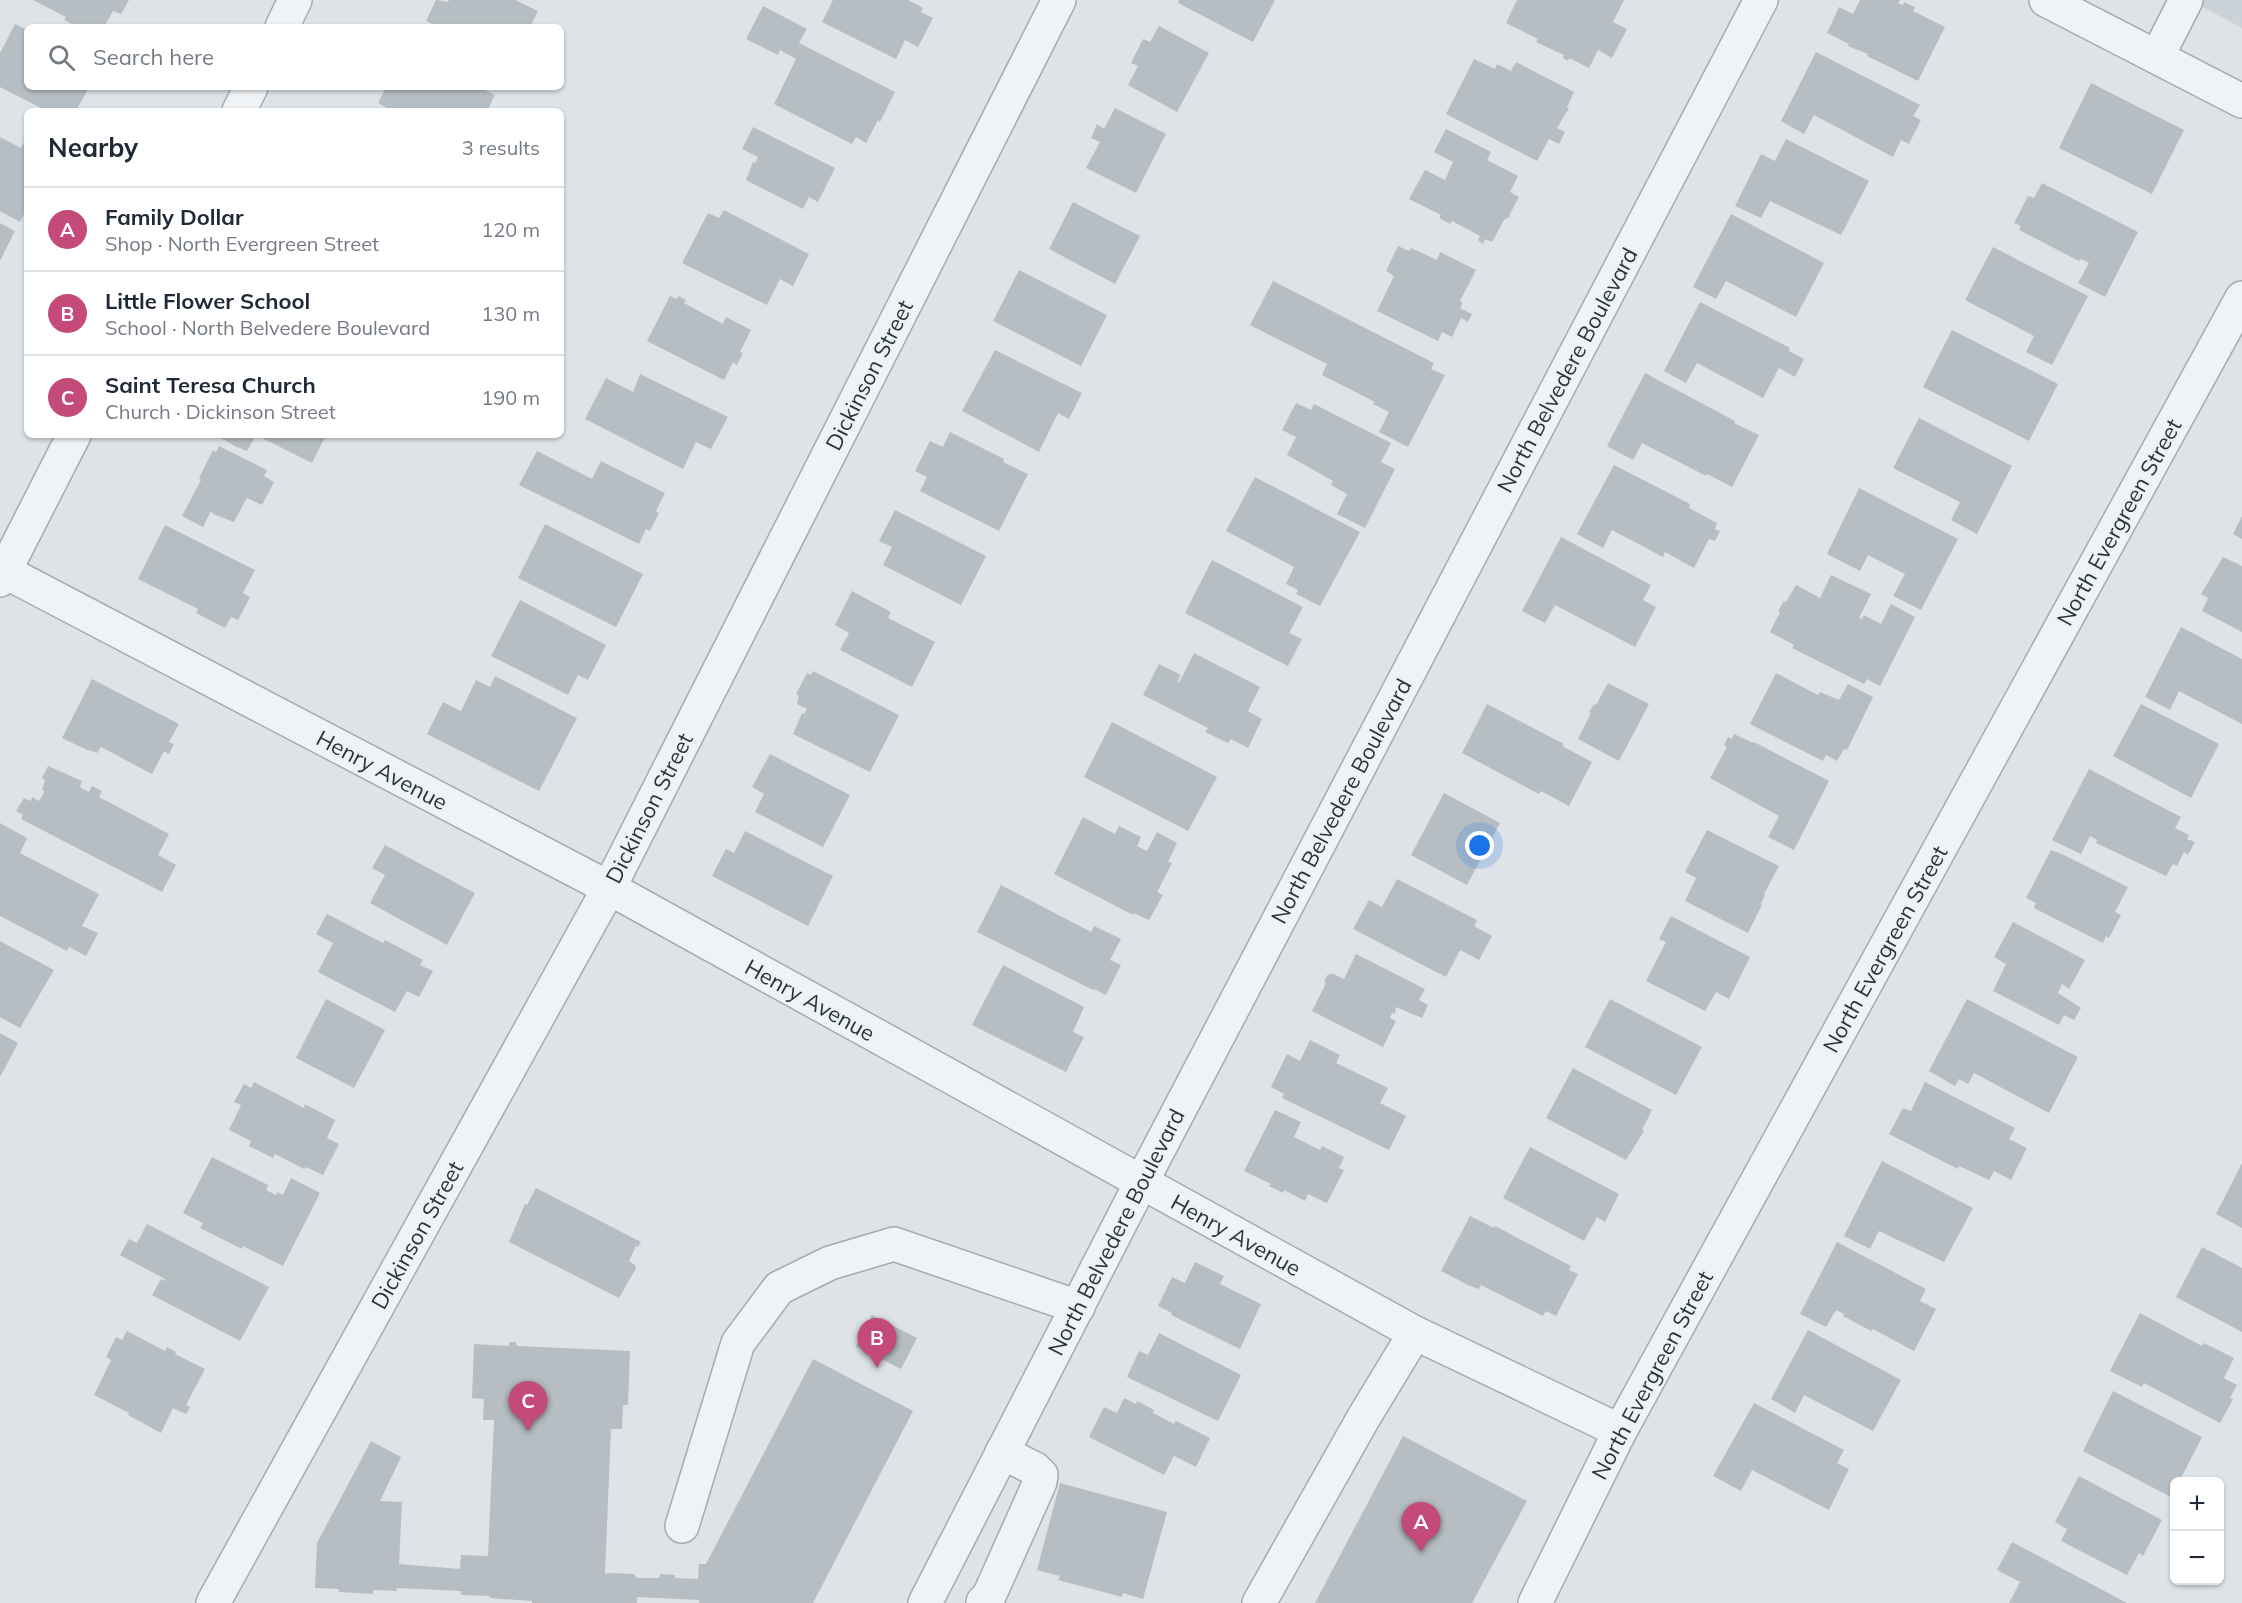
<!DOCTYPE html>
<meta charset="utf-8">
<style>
body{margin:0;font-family:Mulish,sans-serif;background:#f6f6f7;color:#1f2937}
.controls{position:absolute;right:18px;bottom:18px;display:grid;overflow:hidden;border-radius:9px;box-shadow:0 2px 4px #0004}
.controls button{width:54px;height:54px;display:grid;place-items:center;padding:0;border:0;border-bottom:2px solid #e0e1e3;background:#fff;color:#1f2937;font:30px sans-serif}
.you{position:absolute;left:1480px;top:846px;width:21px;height:21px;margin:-15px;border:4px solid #fff;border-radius:50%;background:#1a73e8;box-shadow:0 0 0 9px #1a73e833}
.badge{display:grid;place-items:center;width:39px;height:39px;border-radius:50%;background:#c44a78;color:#fff;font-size:20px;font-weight:700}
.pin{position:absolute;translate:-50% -50px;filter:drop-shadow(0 2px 3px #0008)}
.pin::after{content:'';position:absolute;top:32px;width:21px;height:18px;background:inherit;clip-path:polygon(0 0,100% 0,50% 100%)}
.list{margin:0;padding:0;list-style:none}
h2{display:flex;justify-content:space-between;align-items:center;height:78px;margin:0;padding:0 24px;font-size:26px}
h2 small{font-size:20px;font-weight:400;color:#747a83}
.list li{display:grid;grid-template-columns:39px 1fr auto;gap:18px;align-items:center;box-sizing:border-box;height:84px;padding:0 24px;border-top:2px solid #e0e1e3}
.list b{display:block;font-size:22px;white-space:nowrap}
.list p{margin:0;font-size:20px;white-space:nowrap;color:#747a83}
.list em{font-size:20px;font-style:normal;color:#747a83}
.icon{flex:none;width:33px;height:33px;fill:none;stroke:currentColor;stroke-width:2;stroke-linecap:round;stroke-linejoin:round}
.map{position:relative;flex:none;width:2242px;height:1603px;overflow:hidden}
.search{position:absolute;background:#fff;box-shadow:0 2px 4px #0004;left:24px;top:24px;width:540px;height:66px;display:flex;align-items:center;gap:15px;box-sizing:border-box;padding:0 21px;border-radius:9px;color:#747a83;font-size:22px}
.panel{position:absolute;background:#fff;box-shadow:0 2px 4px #0004;left:24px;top:108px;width:540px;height:330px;border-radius:9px}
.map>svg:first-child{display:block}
.built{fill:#ccd3d8}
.building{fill:#b6bec3}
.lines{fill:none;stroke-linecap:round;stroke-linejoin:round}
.minor-casing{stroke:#a4abb0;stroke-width:36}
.minor{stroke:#f0f3f5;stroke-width:33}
.labels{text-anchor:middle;stroke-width:4.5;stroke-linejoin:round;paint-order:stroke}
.street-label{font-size:22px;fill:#28343c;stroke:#edf2f4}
</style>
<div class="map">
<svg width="2242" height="1603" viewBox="0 0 2242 1603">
<rect width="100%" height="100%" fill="#dee3e7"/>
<polygon class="built" points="2190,0 2242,0 2242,28"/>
<g class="building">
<polygon points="33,0 129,0 121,14 113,11 104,27 78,27 64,20 66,17"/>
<polygon points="436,0 448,2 449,0 515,0 538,11 530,27 439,27 426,21"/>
<polygon points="833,0 908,0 923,8 921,12 933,18 918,47 905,40 896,59 822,22"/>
<polygon points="1179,0 1275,0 1253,42 1178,3"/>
<polygon points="1517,0 1624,0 1613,22 1627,29 1612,58 1598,50 1589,68 1569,58 1568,61 1563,58 1564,55 1536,42 1538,39 1506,23"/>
<polygon points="1860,0 1900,0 1898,3 1903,5 1904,2 1915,7 1913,11 1945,27 1918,81 1867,56 1868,54 1848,46 1849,44 1827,33 1839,7 1853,14"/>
<polygon points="763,6 807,29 799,43 895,92 880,122 878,120 866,143 856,137 852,144 774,104 796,59 780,50 778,55 746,39"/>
<polygon points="15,24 27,30 27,87 89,87 76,111 47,111 0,87 0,53"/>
<polygon points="1159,26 1209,53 1177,112 1128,85 1138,66 1131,63 1143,39 1150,42"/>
<polygon points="1816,52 1920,105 1913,116 1921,120 1909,144 1901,140 1893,157 1814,115 1804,134 1781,121"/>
<polygon points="1474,59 1495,69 1497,64 1511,71 1516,62 1574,92 1567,107 1569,108 1557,128 1565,132 1559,144 1549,139 1537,161 1446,114"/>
<polygon points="2091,83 2184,130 2152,194 2059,148"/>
<polygon points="386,87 479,87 495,95 487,111 393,111 378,103"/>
<polygon points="1115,108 1166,134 1136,193 1086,168 1100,142 1091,138 1097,124 1104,129"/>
<polygon points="753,127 835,168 818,202 809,197 803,209 746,180 753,162 755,163 758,157 742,149"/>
<polygon points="1446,129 1491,152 1487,160 1518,176 1510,192 1519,197 1509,216 1511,216 1504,220 1492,242 1485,239 1483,244 1478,240 1480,236 1452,221 1450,224 1439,218 1441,215 1409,199 1425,170 1445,180 1453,162 1434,152"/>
<polygon points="0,137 21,148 27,137 27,208 20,222 0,211"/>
<polygon points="1786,139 1869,181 1841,235 1770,201 1761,218 1735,206 1761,154 1775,161"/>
<polygon points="2042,183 2138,232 2105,297 2078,283 2089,263 2081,259 2079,261 2019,230 2021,226 2014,223 2028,196 2034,198"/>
<polygon points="1073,202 1140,236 1115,284 1049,249"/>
<polygon points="724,210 809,254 793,286 780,279 767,305 682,263 708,213 719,218"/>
<polygon points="1731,214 1824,263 1796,317 1726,281 1716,299 1693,287"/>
<polygon points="0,223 15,231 0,261"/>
<polygon points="1398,246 1409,251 1411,248 1437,260 1440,252 1476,270 1460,301 1463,303 1460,308 1472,314 1468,322 1461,318 1452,337 1442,332 1438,341 1377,311 1394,276 1386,271"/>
<polygon points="1993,247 2088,296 2052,365 2026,352 2034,336 1965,300"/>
<polygon points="1019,270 1107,315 1081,366 993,321"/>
<polygon points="1273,281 1434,363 1431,369 1445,375 1408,447 1379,432 1389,412 1373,404 1375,402 1322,375 1327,364 1250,325"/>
<polygon points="670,296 677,299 678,296 686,300 684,303 723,324 726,317 751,330 740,352 743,353 737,365 733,362 724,380 647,341"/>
<polygon points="1700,302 1790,348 1789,351 1804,359 1795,377 1779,368 1763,398 1697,363 1686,383 1664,371"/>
<polygon points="1952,330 2058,384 2029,441 1923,387"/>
<polygon points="995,350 1082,393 1069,419 1058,413 1039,452 962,411"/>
<polygon points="1645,373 1735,421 1734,423 1759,435 1732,487 1707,474 1706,476 1642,443 1633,460 1607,446"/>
<polygon points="640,374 728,417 711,449 696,442 683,469 585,419 606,378 633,392"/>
<polygon points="1296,403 1311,410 1314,404 1391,443 1381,462 1395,469 1365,528 1337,514 1347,494 1331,485 1333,481 1287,455 1296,437 1282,430"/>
<polygon points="1919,418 2012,466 1977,534 1951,520 1960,502 1893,468"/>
<polygon points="950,432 1004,459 1003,462 1028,474 999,531 920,491 927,477 915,471 930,441 943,447"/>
<polygon points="216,435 256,435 247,451 238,447 238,448"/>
<polygon points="256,435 326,435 312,463"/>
<polygon points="219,446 267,470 264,476 274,482 262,505 247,498 234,522 213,514 211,511 203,527 182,516 201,480 199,478 213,450 216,452"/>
<polygon points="537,451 592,479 601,461 665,493 656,511 659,513 650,531 646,529 639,544 519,485"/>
<polygon points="1614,465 1690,504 1689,508 1717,523 1715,529 1720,531 1715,541 1709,539 1694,568 1665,552 1663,557 1612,530 1603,548 1577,534"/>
<polygon points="1255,477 1360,532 1320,606 1296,594 1298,590 1286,584 1294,567 1226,531"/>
<polygon points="1859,488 1958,539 1921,610 1893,596 1905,574 1868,555 1860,571 1827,554"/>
<polygon points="895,510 986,556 961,605 883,565 892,547 879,541"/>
<polygon points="2242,516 2242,539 2233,534"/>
<polygon points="545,524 643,574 616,627 518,578"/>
<polygon points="165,525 255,570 243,593 250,597 238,620 231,617 225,628 196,613 198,609 138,579"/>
<polygon points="1561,537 1651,585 1643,600 1656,607 1635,647 1555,605 1545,623 1522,611"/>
<polygon points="2223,557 2242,566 2242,632 2202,611 2208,598 2201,594"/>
<polygon points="1212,560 1303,607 1289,633 1302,639 1288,666 1185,613"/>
<polygon points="1831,575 1871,594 1859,618 1862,619 1864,615 1881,624 1891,604 1915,617 1880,686 1867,679 1864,684 1792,648 1794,645 1770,632 1780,612 1778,611 1784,601 1786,602 1796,585 1820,598"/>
<polygon points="852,591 891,612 888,618 935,642 912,687 840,650 849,633 835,625"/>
<polygon points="520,600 606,645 588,680 578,675 568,695 491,656"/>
<polygon points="2181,627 2242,659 2242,724 2179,691 2170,710 2145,697"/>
<polygon points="1194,653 1260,687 1248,711 1262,719 1248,748 1231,739 1228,743 1205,732 1208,728 1143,695 1159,664 1181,675 1177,682 1179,683"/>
<polygon points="813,671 899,715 870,772 793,734 802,713 804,714 807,709 797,704 799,696 796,694 807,673 811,675"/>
<polygon points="1776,673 1818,695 1820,692 1839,700 1848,684 1873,697 1847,750 1844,749 1837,761 1826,755 1823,761 1750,724"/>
<polygon points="495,676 577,718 539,791 427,734 443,702 461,711 476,680 490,687"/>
<polygon points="92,679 179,724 169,742 174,744 169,754 164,751 152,774 101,747 97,753 89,750 89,751 62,738"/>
<polygon points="1608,683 1649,704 1619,761 1578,739 1591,713 1589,712 1594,704 1596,705"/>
<polygon points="1487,704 1564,744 1562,746 1592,762 1569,806 1541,791 1539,794 1462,753"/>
<polygon points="2141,704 2219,744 2191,798 2113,756"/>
<polygon points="1112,722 1217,777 1188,831 1084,777"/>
<polygon points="1734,734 1753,743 1754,742 1829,781 1794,850 1768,837 1779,816 1710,778 1727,747 1724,745 1728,737 1732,739"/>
<polygon points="770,754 850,795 823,847 755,812 764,794 752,787"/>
<polygon points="48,766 82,781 80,787 89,792 92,786 102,791 99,797 169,834 158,855 176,865 162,892 21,819 23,815 16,811 24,798 31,801 32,797 39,801 45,791 42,790 45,780 42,778"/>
<polygon points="2089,769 2181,817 2175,828 2189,835 2187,839 2195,842 2188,855 2184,852 2177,866 2173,864 2166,876 2096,843 2097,840 2090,836 2081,854 2052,840"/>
<polygon points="1444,793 1500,823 1467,885 1411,855"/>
<polygon points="1083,817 1115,834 1119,826 1141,837 1137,846 1147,851 1157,832 1177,843 1168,862 1172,863 1157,892 1163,895 1149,920 1134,913 1133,915 1054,874"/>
<polygon points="0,823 27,838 20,853 99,894 82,926 98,933 86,956 69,947 67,951 0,916"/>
<polygon points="1707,830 1779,866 1764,894 1765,895 1761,904 1762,905 1748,933 1685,901 1696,878 1685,872"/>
<polygon points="745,831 833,876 808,926 712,876 726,849 734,853"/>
<polygon points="385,845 475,893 447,945 370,903 385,875 372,868"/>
<polygon points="2051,850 2062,854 2128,887 2115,912 2121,915 2109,938 2106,936 2103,943 2034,908 2036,903 2026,898"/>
<polygon points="1397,879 1477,920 1474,926 1492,936 1479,960 1460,950 1446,977 1353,929 1369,900 1382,907"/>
<polygon points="1001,885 1091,932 1094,926 1121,939 1110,960 1121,965 1106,995 1094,989 1093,990 977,932"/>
<polygon points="327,914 383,943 385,940 423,960 420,965 433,971 419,997 407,991 395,1012 318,972 333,943 316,934"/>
<polygon points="1671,916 1750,957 1729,999 1716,992 1705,1011 1646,981 1666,942 1659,939"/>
<polygon points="2013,922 2085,960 2069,989 2062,984 2058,993 2081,1008 2074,1020 2064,1015 2059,1025 1993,991 2006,964 1994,957"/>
<polygon points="0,941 54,970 20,1028 0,1017"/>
<polygon points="1356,954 1425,989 1419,1000 1428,1005 1422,1018 1396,1007 1395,1014 1392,1013 1390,1018 1396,1021 1383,1047 1312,1011 1326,983 1324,982 1328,974 1330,975 1331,973 1344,979"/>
<polygon points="1003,965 1084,1007 1073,1032 1084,1037 1066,1072 972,1025"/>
<polygon points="326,999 385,1030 354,1088 296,1058"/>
<polygon points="1610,999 1702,1047 1676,1095 1585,1047"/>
<polygon points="1967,999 2078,1057 2049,1113 1974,1073 1968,1084 1959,1079 1955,1086 1929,1071"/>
<polygon points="0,1033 18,1043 0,1077"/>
<polygon points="1310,1040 1340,1055 1336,1063 1388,1088 1380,1103 1406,1116 1389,1150 1282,1098 1284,1094 1271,1087 1287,1054 1300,1061"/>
<polygon points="1573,1068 1652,1110 1642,1130 1644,1131 1626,1160 1546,1118"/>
<polygon points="254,1082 304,1108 305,1104 335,1120 327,1138 339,1144 323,1175 306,1167 304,1169 275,1154 273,1158 249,1146 251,1141 229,1130 241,1105 234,1102 244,1084 251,1088"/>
<polygon points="1925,1082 2015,1128 2009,1139 2027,1148 2011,1180 1994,1171 1989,1180 1959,1166 1958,1169 1889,1134 1903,1108 1911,1111"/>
<polygon points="1275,1110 1301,1122 1294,1137 1320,1150 1322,1146 1344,1157 1339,1168 1344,1170 1327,1203 1308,1194 1305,1201 1284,1190 1283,1193 1269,1186 1271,1184 1244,1171"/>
<polygon points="1530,1147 1619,1194 1605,1222 1597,1217 1584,1241 1503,1198"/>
<polygon points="212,1157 268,1185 266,1190 276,1195 277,1192 283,1195 291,1178 320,1193 283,1266 243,1246 242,1249 200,1228 203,1223 183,1213"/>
<polygon points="1882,1161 1973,1208 1944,1262 1879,1231 1870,1249 1844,1236"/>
<polygon points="2242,1163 2242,1228 2216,1214"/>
<polygon points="536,1188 641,1242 638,1247 636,1246 629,1261 636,1266 635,1270 619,1298 509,1242 525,1204 527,1205"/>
<polygon points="1470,1216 1494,1228 1495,1226 1571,1266 1569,1270 1578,1274 1556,1316 1546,1311 1543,1316 1481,1285 1479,1289 1470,1286 1441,1271"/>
<polygon points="147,1224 269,1287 240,1341 152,1295 161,1279 164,1281 165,1279 120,1255 129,1239 137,1243"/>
<polygon points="1837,1242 1926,1289 1920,1301 1936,1309 1914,1351 1873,1329 1871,1331 1843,1316 1844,1314 1836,1310 1826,1327 1800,1314"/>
<polygon points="2202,1247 2242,1268 2242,1332 2176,1297"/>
<polygon points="1195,1262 1224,1276 1220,1284 1261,1304 1240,1349 1171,1315 1172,1313 1158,1306 1172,1277 1185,1283"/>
<polygon points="2140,1313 2202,1346 2204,1343 2234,1358 2224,1378 2237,1385 2230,1398 2233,1399 2220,1423 2144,1383 2142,1387 2110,1371"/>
<polygon points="872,1315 917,1338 901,1369 856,1346"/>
<polygon points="1808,1330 1901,1380 1873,1431 1804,1395 1795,1413 1771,1399"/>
<polygon points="127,1331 165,1351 167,1347 176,1352 175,1354 205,1369 186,1405 190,1407 186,1414 173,1408 161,1433 128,1415 129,1413 94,1395 111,1360 106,1357 116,1337 122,1340"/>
<polygon points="1159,1333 1241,1375 1218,1421 1127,1377 1139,1351 1148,1355"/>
<polygon points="509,1342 516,1342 517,1346 630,1351 628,1405 623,1405 622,1429 611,1429 605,1574 608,1573 634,1574 637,1578 659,1578 660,1574 675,1575 675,1578 698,1579 699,1564 706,1564 813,1359 913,1411 813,1603 699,1603 700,1600 637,1597 637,1603 532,1603 532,1601 490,1598 490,1596 461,1595 461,1591 396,1588 397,1591 373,1590 373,1594 339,1592 339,1589 315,1588 317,1543 371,1441 401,1457 380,1501 402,1502 399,1564 460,1569 461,1555 488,1556 494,1420 483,1420 484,1399 472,1398 474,1344 509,1346"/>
<polygon points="2113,1391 2202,1437 2179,1482 2174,1482 2174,1491 2171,1497 2083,1451"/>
<polygon points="1124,1398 1136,1404 1137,1401 1154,1410 1153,1413 1174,1424 1176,1421 1210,1438 1196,1467 1174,1456 1164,1475 1089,1437 1104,1407 1117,1413"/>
<polygon points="1754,1403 1844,1450 1837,1463 1849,1469 1829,1510 1752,1470 1741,1491 1713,1476"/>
<polygon points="1403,1436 1527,1501 1472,1603 1315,1603"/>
<polygon points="2079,1476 2162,1520 2143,1556 2139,1553 2127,1575 2061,1541 2067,1529 2055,1522"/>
<polygon points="1060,1483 1167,1512 1143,1599 1123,1593 1122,1597 1058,1580 1060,1576 1037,1570"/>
<polygon points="2012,1542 2127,1603 2009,1603 2020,1582 1997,1570"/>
</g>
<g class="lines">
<g class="minor-casing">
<g id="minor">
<polyline points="2046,0 2242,101"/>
<polyline points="282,27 295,0"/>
<polyline points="2157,57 2186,0"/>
<polyline points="239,111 251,87"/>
<polyline points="0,569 609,888 1415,1333 1620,1431"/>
<polyline points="0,580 74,435"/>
<polyline points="682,1526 738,1343 779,1288 830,1263 894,1244 1078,1307"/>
<polyline points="983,1602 989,1596 1040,1482 1041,1475 1035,1469 1002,1452"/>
<polyline points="213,1603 609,888 1059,0"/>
<polyline points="925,1603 1141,1183 1761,0"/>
<polyline points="1259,1603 1364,1417 1415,1333"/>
<polyline points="1535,1603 1620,1431 2242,298"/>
</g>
</g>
<use href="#minor" class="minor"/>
</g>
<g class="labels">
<g class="street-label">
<text transform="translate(1567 370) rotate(-62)" y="8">North Belvedere Boulevard</text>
<text transform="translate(869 375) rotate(-63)" y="8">Dickinson Street</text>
<text transform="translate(2119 522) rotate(-61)" y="8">North Evergreen Street</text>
<text transform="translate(382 770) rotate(28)" y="8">Henry Avenue</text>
<text transform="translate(1341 801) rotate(-62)" y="8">North Belvedere Boulevard</text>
<text transform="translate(649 808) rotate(-63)" y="8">Dickinson Street</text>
<text transform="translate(1885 949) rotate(-61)" y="8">North Evergreen Street</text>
<text transform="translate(810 1000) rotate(29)" y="8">Henry Avenue</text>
<text transform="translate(1116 1232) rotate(-63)" y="8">North Belvedere Boulevard</text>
<text transform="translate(417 1235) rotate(-61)" y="8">Dickinson Street</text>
<text transform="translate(1236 1235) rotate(29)" y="8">Henry Avenue</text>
<text transform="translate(1652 1375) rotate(-62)" y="8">North Evergreen Street</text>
</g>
</g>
</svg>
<div class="controls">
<button>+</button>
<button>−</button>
</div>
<div class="you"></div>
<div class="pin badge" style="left:1421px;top:1552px">A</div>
<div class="pin badge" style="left:877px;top:1368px">B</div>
<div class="pin badge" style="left:528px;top:1431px">C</div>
<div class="search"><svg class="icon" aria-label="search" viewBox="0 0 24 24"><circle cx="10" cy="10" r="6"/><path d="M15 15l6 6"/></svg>Search here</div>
<section class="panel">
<h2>Nearby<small>3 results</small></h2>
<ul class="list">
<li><span class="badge">A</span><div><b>Family Dollar</b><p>Shop · North Evergreen Street</p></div><em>120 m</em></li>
<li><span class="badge">B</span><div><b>Little Flower School</b><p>School · North Belvedere Boulevard</p></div><em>130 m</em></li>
<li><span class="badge">C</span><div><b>Saint Teresa Church</b><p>Church · Dickinson Street</p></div><em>190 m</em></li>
</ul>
</section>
</div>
